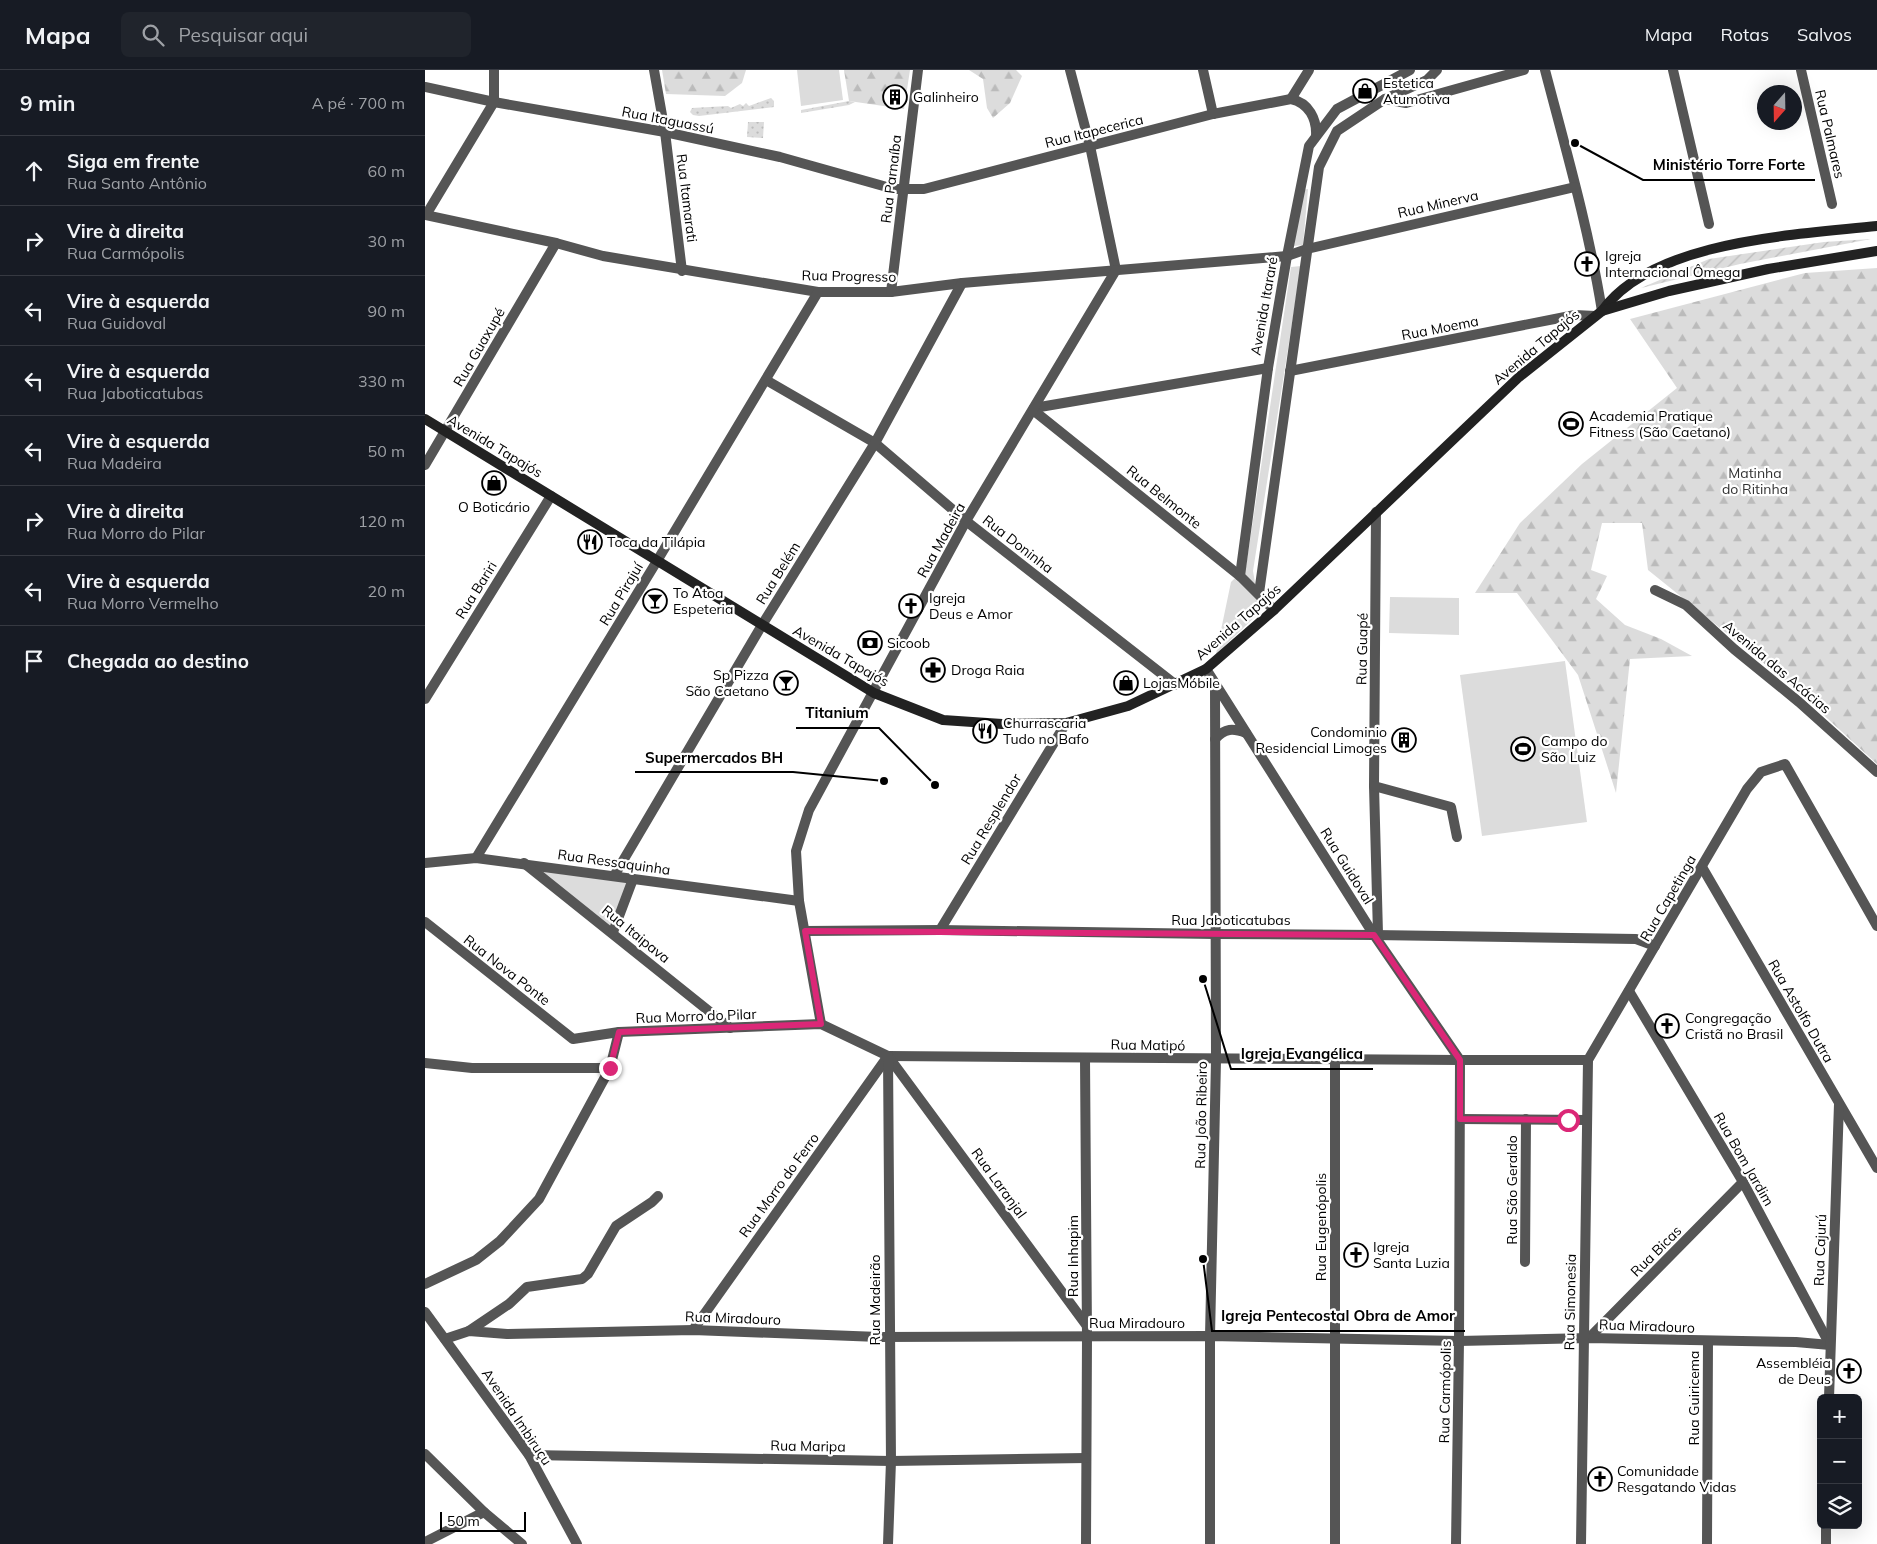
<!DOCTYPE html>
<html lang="pt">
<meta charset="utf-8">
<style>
body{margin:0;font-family:Mulish,sans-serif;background:#20242c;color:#f1f3f6}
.controls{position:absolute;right:15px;bottom:15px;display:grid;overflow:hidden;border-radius:8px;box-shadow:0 5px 20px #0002}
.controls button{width:45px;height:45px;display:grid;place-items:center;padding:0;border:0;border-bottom:1px solid #363941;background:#171b24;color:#f1f3f6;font:25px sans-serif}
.compass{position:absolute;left:1332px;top:15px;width:45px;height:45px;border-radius:50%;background:#171b24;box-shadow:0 5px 20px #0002;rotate:200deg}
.scale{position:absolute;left:15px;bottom:12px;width:86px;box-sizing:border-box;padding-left:5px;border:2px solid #000;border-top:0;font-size:14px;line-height:18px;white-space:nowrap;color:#000;-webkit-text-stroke:4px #fff;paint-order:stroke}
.stop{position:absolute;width:15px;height:15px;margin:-11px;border:4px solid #db2777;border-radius:50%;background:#fff}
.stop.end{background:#db2777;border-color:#fff;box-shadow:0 1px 5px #0008}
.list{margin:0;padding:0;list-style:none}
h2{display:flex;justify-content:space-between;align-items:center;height:65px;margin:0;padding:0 20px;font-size:21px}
h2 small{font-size:16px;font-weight:400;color:#9ea1a6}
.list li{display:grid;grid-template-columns:32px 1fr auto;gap:15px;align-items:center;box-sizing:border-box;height:70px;padding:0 20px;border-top:1px solid #363941}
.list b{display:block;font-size:19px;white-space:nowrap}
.list p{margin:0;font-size:16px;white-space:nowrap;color:#9ea1a6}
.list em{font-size:16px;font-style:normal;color:#9ea1a6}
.icon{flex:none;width:28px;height:28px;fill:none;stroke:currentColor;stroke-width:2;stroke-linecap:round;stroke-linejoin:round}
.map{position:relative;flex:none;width:1452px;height:1474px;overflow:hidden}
header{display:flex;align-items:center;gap:30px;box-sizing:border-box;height:70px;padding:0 25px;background:#171b24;border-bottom:1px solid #363941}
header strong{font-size:24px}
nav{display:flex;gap:28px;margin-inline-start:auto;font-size:18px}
.search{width:350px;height:45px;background:#20242c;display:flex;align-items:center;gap:12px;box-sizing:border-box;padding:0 18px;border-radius:8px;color:#9ea1a6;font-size:19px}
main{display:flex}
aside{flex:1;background:#171b24}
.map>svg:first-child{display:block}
.grass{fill:url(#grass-dots)}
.forest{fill:url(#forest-firs)}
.park{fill:#dcdcdc}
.garden{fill:url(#garden-furrows)}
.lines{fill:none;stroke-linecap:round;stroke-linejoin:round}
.minor{stroke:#555;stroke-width:10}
.tertiary{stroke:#555;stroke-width:10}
.secondary{stroke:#222;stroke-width:10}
.route{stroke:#db2777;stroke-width:6}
.labels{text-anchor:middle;stroke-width:4.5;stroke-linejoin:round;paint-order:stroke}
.poi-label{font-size:14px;fill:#000;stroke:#fff;text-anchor:start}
.street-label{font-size:14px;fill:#000;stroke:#fff}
.park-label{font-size:14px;fill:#333;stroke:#fff}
.leader{fill:none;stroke:#000;stroke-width:2}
.callout-dot{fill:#000;stroke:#fff;stroke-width:2}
.callout-label{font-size:15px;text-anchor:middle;font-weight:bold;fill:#000;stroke:#fff;stroke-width:4.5;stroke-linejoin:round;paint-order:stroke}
</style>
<header>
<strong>Mapa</strong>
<div class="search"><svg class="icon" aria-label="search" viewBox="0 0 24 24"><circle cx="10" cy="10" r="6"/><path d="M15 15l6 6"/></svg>Pesquisar aqui</div>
<nav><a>Mapa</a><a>Rotas</a><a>Salvos</a></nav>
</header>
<main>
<aside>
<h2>9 min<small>A pé · 700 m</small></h2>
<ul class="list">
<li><svg class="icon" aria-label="ahead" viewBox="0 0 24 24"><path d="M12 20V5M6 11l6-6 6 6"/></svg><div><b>Siga em frente</b><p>Rua Santo Antônio</p></div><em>60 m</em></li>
<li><svg class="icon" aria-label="right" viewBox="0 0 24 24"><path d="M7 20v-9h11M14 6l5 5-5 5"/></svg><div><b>Vire à direita</b><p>Rua Carmópolis</p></div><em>30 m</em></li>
<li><svg class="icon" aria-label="left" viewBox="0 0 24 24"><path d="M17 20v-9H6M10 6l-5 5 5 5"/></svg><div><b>Vire à esquerda</b><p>Rua Guidoval</p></div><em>90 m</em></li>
<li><svg class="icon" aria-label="left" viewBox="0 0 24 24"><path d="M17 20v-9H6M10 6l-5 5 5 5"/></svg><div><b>Vire à esquerda</b><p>Rua Jaboticatubas</p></div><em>330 m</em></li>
<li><svg class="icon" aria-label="left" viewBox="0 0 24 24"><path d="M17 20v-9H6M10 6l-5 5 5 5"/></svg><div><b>Vire à esquerda</b><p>Rua Madeira</p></div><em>50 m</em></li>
<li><svg class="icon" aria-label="right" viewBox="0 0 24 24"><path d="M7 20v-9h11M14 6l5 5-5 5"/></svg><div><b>Vire à direita</b><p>Rua Morro do Pilar</p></div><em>120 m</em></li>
<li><svg class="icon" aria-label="left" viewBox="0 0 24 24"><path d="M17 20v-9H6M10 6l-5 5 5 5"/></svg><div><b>Vire à esquerda</b><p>Rua Morro Vermelho</p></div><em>20 m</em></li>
<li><svg class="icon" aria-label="arrive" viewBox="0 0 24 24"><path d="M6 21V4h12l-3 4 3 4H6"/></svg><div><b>Chegada ao destino</b></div></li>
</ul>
</aside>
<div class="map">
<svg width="1452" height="1474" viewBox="0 0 1452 1474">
<defs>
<pattern id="grass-dots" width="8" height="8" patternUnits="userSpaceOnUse" patternTransform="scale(1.25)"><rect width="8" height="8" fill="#dcdcdc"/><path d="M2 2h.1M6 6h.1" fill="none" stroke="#bbb" stroke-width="1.8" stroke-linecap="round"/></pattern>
<pattern id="forest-firs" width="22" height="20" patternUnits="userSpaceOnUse" patternTransform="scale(1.25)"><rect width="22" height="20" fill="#dcdcdc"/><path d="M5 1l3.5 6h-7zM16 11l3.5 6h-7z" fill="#bbb"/></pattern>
<pattern id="garden-furrows" width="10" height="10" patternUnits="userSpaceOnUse" patternTransform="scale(1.25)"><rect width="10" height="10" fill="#dcdcdc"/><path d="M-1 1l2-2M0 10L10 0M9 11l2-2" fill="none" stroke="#bbb"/></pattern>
</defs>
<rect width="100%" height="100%" fill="#fff"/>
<g class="grass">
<polygon points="346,28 349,31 349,37 274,46 268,45 265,42 267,38 303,36 306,38 315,34 318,36 321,33 324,36"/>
<polygon points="424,31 430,32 424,35 376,43 376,40"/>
<polygon points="323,52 339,52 338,68 322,67"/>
</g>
<g class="forest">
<polygon points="237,0 321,0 317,13 300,26 241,24"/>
<polygon points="419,0 485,0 479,39 424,31"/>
<polygon points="544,0 591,0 597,6 585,33 568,48 562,38 558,9"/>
<polygon points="1452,198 1452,694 1367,616 1223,500 1217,453 1177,453 1166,500 1182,506 1171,529 1200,555 1236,569 1267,586 1205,589 1191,723 1153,605 1092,523 1050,523 1095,453 1157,394 1252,318 1205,249 1380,203"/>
</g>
<g class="park">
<polygon points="372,0 414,0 418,30 376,36"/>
<polygon points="883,119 878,175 869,176 876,120"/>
<polygon points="876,196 828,501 835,542 791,584 806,512 821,497 866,197"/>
<polygon points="965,527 1034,528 1034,565 964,563"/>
<polygon points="1140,591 1162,752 1057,766 1035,605"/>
<polygon points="105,795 206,810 187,858"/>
</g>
<polygon class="garden" points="1446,169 1315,194 1216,218 1284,189 1399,172"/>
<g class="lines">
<g class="minor">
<polyline points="229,0 240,62 257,201"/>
<polyline points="645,0 665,76 691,200"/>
<polyline points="778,0 788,44"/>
<path d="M1120,0C1141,80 1164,160 1177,241"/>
<polyline points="1248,0 1284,154"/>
<polyline points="1376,0 1407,134"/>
<path d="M0,17L69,32L240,62L355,87L469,119H499L788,44L866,29C884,33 892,49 891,66"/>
<polyline points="866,29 884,0"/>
<polyline points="960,29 981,33 1099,0"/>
<polyline points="0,145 131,173 178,186 393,222 466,222 537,213 862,186 882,179 1150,117"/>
<polyline points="1,145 69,32 69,0"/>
<polyline points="466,222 493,0"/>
<polyline points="865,301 1150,245 1170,246"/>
<polyline points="341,310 450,373 541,451 751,615"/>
<polyline points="609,338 843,298"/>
<polyline points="608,340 815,506"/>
<polyline points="0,395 131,173"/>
<polyline points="951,442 949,716 953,864"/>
<polyline points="1230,520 1261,535 1309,579 1374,632 1452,702"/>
<polyline points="0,629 126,426"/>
<polyline points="949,716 1026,737 1032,767"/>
<polyline points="51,788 232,491 393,222"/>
<polyline points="0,793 51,788 374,831"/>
<polyline points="99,793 305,958"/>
<polyline points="1277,797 1452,1098"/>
<polyline points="189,806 337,555 450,373 537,213"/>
<polyline points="515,860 641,653"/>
<polyline points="380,861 515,860 790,864"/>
<polyline points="188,862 208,809"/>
<polyline points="949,865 1211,869 1230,876"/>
<polyline points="1204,921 1318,1112 1405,1275"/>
<polyline points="396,954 374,831 371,781 384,740 541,451 691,200"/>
<polyline points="463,986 1035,990 1034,1271 1031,1474"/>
<polyline points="463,986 662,1256"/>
<polyline points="660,988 662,1267 661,1474"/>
<polyline points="1163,990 1322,719 1336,702 1360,694 1452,856"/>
<polyline points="0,993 47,998 185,998"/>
<polyline points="1035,1049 1161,1050"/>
<polyline points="1100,1192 1101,1049"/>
<polyline points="0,1214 51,1190 75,1171 114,1129 185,998 194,962"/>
<polyline points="268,1260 463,986"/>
<polyline points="44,1261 84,1234 102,1217 157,1209 163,1204 191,1156 227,1132 233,1126"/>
<polyline points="1164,1268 1318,1112"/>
<polyline points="20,1269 44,1261 82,1264 268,1260 454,1267 785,1266 1034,1271 1164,1268 1371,1272 1405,1275"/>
<polyline points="1404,1328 1414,1034"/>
<polyline points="104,1385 466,1391 661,1388"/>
<polyline points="910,1474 910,991"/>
<polyline points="1282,1474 1283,1271"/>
<polyline points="1401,1474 1401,1455"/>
</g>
<g class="tertiary">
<polyline points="834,523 894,97 912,61 960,29 1002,10 1012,0"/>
<polyline points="849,540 815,506 843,298 862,186 884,76 912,39 985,0"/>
<polyline points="781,599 949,865 1035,990 1163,990 1156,1474"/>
<path d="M790,669C800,658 808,658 821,663"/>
<polyline points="0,852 148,969 194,962 396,954 463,986 466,1391 463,1474"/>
<polyline points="790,864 949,865"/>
<polyline points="0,1242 104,1385 152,1474"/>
<polyline points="0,1384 59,1442 97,1474"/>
<polyline points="0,1472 59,1442"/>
<polyline points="785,1474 785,1266 791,990 790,617"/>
</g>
<g class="secondary">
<path d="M1177,241C1228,170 1370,165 1452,156"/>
<polyline points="0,349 449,623 518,650 577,654 641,653 703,636 781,599 849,540 1094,307 1177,241 1244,221 1343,199 1452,181"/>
</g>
</g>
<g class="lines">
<polyline class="route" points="185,998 194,962 396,954 380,861 949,865 1035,990 1035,1049 1143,1050"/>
</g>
<defs>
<g id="shop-ring" transform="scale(1.25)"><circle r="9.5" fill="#fff" stroke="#000" stroke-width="1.5"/><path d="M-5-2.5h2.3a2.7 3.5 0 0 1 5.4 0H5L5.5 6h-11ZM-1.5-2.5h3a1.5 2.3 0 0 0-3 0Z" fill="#000"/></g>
<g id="building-ring" transform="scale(1.25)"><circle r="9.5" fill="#fff" stroke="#000" stroke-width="1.5"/><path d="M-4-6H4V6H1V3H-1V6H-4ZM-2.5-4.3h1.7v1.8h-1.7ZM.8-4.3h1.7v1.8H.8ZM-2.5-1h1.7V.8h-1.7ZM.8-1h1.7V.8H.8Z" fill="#000"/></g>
<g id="church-ring" transform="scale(1.25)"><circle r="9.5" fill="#fff" stroke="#000" stroke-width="1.5"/><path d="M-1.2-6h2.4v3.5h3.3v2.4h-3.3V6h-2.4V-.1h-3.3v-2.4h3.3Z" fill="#000"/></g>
<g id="stadium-ring" transform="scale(1.25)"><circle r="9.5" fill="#fff" stroke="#000" stroke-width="1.5"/><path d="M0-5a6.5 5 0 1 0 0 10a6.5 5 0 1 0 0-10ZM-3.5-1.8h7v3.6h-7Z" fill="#000"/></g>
<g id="restaurant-ring" transform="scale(1.25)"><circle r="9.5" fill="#fff" stroke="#000" stroke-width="1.5"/><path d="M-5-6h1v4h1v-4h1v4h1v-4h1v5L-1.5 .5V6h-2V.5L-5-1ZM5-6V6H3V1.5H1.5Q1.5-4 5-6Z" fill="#000"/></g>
<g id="bar-ring" transform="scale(1.25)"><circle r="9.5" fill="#fff" stroke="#000" stroke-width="1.5"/><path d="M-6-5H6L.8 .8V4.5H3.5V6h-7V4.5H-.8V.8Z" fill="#000"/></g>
<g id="bank-ring" transform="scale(1.25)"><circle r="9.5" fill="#fff" stroke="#000" stroke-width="1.5"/><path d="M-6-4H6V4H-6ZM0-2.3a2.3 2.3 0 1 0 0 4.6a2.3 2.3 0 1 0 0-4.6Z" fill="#000"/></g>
<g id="pharmacy-ring" transform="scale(1.25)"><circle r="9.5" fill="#fff" stroke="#000" stroke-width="1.5"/><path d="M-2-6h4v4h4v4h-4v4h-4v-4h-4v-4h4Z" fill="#000"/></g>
</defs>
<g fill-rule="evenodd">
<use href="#shop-ring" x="940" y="21"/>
<use href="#building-ring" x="470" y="27"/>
<use href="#church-ring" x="1162" y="194"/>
<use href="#stadium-ring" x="1146" y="354"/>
<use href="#shop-ring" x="69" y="413"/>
<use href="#restaurant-ring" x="165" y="472"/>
<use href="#bar-ring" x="230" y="531"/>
<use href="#church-ring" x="486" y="536"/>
<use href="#bank-ring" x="445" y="573"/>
<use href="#pharmacy-ring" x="508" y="600"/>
<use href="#bar-ring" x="361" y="613"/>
<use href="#shop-ring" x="701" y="613"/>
<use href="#restaurant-ring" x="560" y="661"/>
<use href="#building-ring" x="979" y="670"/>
<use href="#stadium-ring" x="1098" y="679"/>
<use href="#church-ring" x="1242" y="956"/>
<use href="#church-ring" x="931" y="1185"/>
<use href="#church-ring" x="1424" y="1301"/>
<use href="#church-ring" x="1175" y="1409"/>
</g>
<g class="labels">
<g class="poi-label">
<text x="958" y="18">Estetica<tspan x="958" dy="16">Atumotiva</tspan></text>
<text x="488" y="32">Galinheiro</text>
<text x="1180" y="191">Igreja<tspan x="1180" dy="16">Internacional Ômega</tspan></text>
<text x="1164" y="351">Academia Pratique<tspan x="1164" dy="16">Fitness (São Caetano)</tspan></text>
<text x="69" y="442" text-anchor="middle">O Boticário</text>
<text x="182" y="477">Toca da Tilápia</text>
<text x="248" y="528">To Atoa<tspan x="248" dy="16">Espeteria</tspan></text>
<text x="504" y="533">Igreja<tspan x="504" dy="16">Deus e Amor</tspan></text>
<text x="462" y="578">Sicoob</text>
<text x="526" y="605">Droga Raia</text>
<text x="344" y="610" text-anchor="end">Sp Pizza<tspan x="344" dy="16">São Caetano</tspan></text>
<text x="718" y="618">LojasMóbile</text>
<text x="578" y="658">Churrascaria<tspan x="578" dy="16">Tudo no Bafo</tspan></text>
<text x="962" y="667" text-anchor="end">Condominio<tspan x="962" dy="16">Residencial Limoges</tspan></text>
<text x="1116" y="676">Campo do<tspan x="1116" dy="16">São Luiz</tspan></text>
<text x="1260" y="953">Congregação<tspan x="1260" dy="16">Cristã no Brasil</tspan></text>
<text x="948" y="1182">Igreja<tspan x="948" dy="16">Santa Luzia</tspan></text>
<text x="1406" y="1298" text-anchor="end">Assembléia<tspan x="1406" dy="16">de Deus</tspan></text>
<text x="1192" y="1406">Comunidade<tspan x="1192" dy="16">Resgatando Vidas</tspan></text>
</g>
<g class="street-label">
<text transform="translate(243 50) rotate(11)" y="5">Rua Itaguassú</text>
<text transform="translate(669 61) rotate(-14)" y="5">Rua Itapecerica</text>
<text transform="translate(1405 64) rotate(77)" y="5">Rua Palmares</text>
<text transform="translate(466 109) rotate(-83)" y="5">Rua Parnaíba</text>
<text transform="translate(262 128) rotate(83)" y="5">Rua Itamarati</text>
<text transform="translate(1013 134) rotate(-13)" y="5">Rua Minerva</text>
<text transform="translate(424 206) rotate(1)" y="5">Rua Progresso</text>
<text transform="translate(839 236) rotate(-80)" y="5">Avenida Itararé</text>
<text transform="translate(1015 258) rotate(-11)" y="5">Rua Moema</text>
<text transform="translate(54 277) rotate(-60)" y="5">Rua Guaxupé</text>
<text transform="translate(1111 277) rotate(-40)" y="5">Avenida Tapajós</text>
<text transform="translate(70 376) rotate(31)" y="5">Avenida Tapajós</text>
<text transform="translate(739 427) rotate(39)" y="5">Rua Belmonte</text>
<text transform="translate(516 470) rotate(-61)" y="5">Rua Madeira</text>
<text transform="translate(593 474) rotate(38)" y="5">Rua Doninha</text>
<text transform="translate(353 503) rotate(-58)" y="5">Rua Belém</text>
<text transform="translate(51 520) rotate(-58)" y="5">Rua Bariri</text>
<text transform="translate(196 524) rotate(-59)" y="5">Rua Pirajuí</text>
<text transform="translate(813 552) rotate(-41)" y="5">Avenida Tapajós</text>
<text transform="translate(937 579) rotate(-89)" y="5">Rua Guapé</text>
<text transform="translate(416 586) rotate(30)" y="5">Avenida Tapajós</text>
<text transform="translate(1352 597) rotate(40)" y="5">Avenida das Acácias</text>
<text transform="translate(566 749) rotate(-59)" y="5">Rua Resplendor</text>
<text transform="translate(189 792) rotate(8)" y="5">Rua Ressaquinha</text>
<text transform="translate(922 796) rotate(58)" y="5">Rua Guidoval</text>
<text transform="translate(1243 828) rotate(-60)" y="5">Rua Capetinga</text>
<text x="806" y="855">Rua Jaboticatubas</text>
<text transform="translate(211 864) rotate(39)" y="5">Rua Itaipava</text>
<text transform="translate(82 900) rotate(38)" y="5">Rua Nova Ponte</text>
<text transform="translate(1376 941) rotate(60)" y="5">Rua Astolfo Dutra</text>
<text transform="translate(271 946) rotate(-2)" y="5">Rua Morro do Pilar</text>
<text transform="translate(723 975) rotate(1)" y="5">Rua Matipó</text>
<text transform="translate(776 1045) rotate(-89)" y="5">Rua João Ribeiro</text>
<text transform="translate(1319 1089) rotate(60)" y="5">Rua Bom Jardim</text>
<text transform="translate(574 1113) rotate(54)" y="5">Rua Laranjal</text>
<text transform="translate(354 1115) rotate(-54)" y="5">Rua Morro do Ferro</text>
<text transform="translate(1087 1120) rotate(-90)" y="5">Rua São Geraldo</text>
<text transform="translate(896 1157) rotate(-90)" y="5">Rua Eugenópolis</text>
<text transform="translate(1395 1180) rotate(-88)" y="5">Rua Cajurú</text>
<text transform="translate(1231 1181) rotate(-45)" y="5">Rua Bicas</text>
<text transform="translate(648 1186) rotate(-90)" y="5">Rua Inhapim</text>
<text transform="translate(450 1230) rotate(-90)" y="5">Rua Madeirão</text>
<text transform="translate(1145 1232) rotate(-89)" y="5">Rua Simonesia</text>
<text transform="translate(308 1248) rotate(2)" y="5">Rua Miradouro</text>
<text x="712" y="1258">Rua Miradouro</text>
<text transform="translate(1222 1256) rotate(2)" y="5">Rua Miradouro</text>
<text transform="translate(1020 1322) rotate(-89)" y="5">Rua Carmópolis</text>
<text transform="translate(1269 1328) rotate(-90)" y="5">Rua Guiricema</text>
<text transform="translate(92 1347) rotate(56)" y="5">Avenida Imbiruçu</text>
<text transform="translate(383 1376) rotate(1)" y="5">Rua Maripa</text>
</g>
<g class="park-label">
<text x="1330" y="408">Matinha<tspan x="1330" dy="16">do Ritinha</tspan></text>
</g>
</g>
<path class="leader" d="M1150 73L1218 110H1390M510 715L454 658H371M459 711L368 702H210M778 909L806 999H948M778 1189L787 1261H1040"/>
<g class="callout-dot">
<circle cx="1150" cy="73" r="5"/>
<circle cx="510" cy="715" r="5"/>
<circle cx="459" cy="711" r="5"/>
<circle cx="778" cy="909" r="5"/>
<circle cx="778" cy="1189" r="5"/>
</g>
<g class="callout-label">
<text x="1304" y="100">Ministério Torre Forte</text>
<text x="412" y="648">Titanium</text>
<text x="289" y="693">Supermercados BH</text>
<text x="877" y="989">Igreja Evangélica</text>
<text x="913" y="1251">Igreja Pentecostal Obra de Amor</text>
</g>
</svg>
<div class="controls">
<button>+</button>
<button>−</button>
<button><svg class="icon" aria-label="layers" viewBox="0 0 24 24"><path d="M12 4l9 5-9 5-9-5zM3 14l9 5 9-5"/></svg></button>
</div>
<svg class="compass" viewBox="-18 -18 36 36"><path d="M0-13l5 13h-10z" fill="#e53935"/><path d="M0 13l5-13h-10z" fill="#9ea1a6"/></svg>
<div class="scale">50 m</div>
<div class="stop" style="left:1143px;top:1050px"></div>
<div class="stop end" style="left:185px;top:998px"></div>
</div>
</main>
